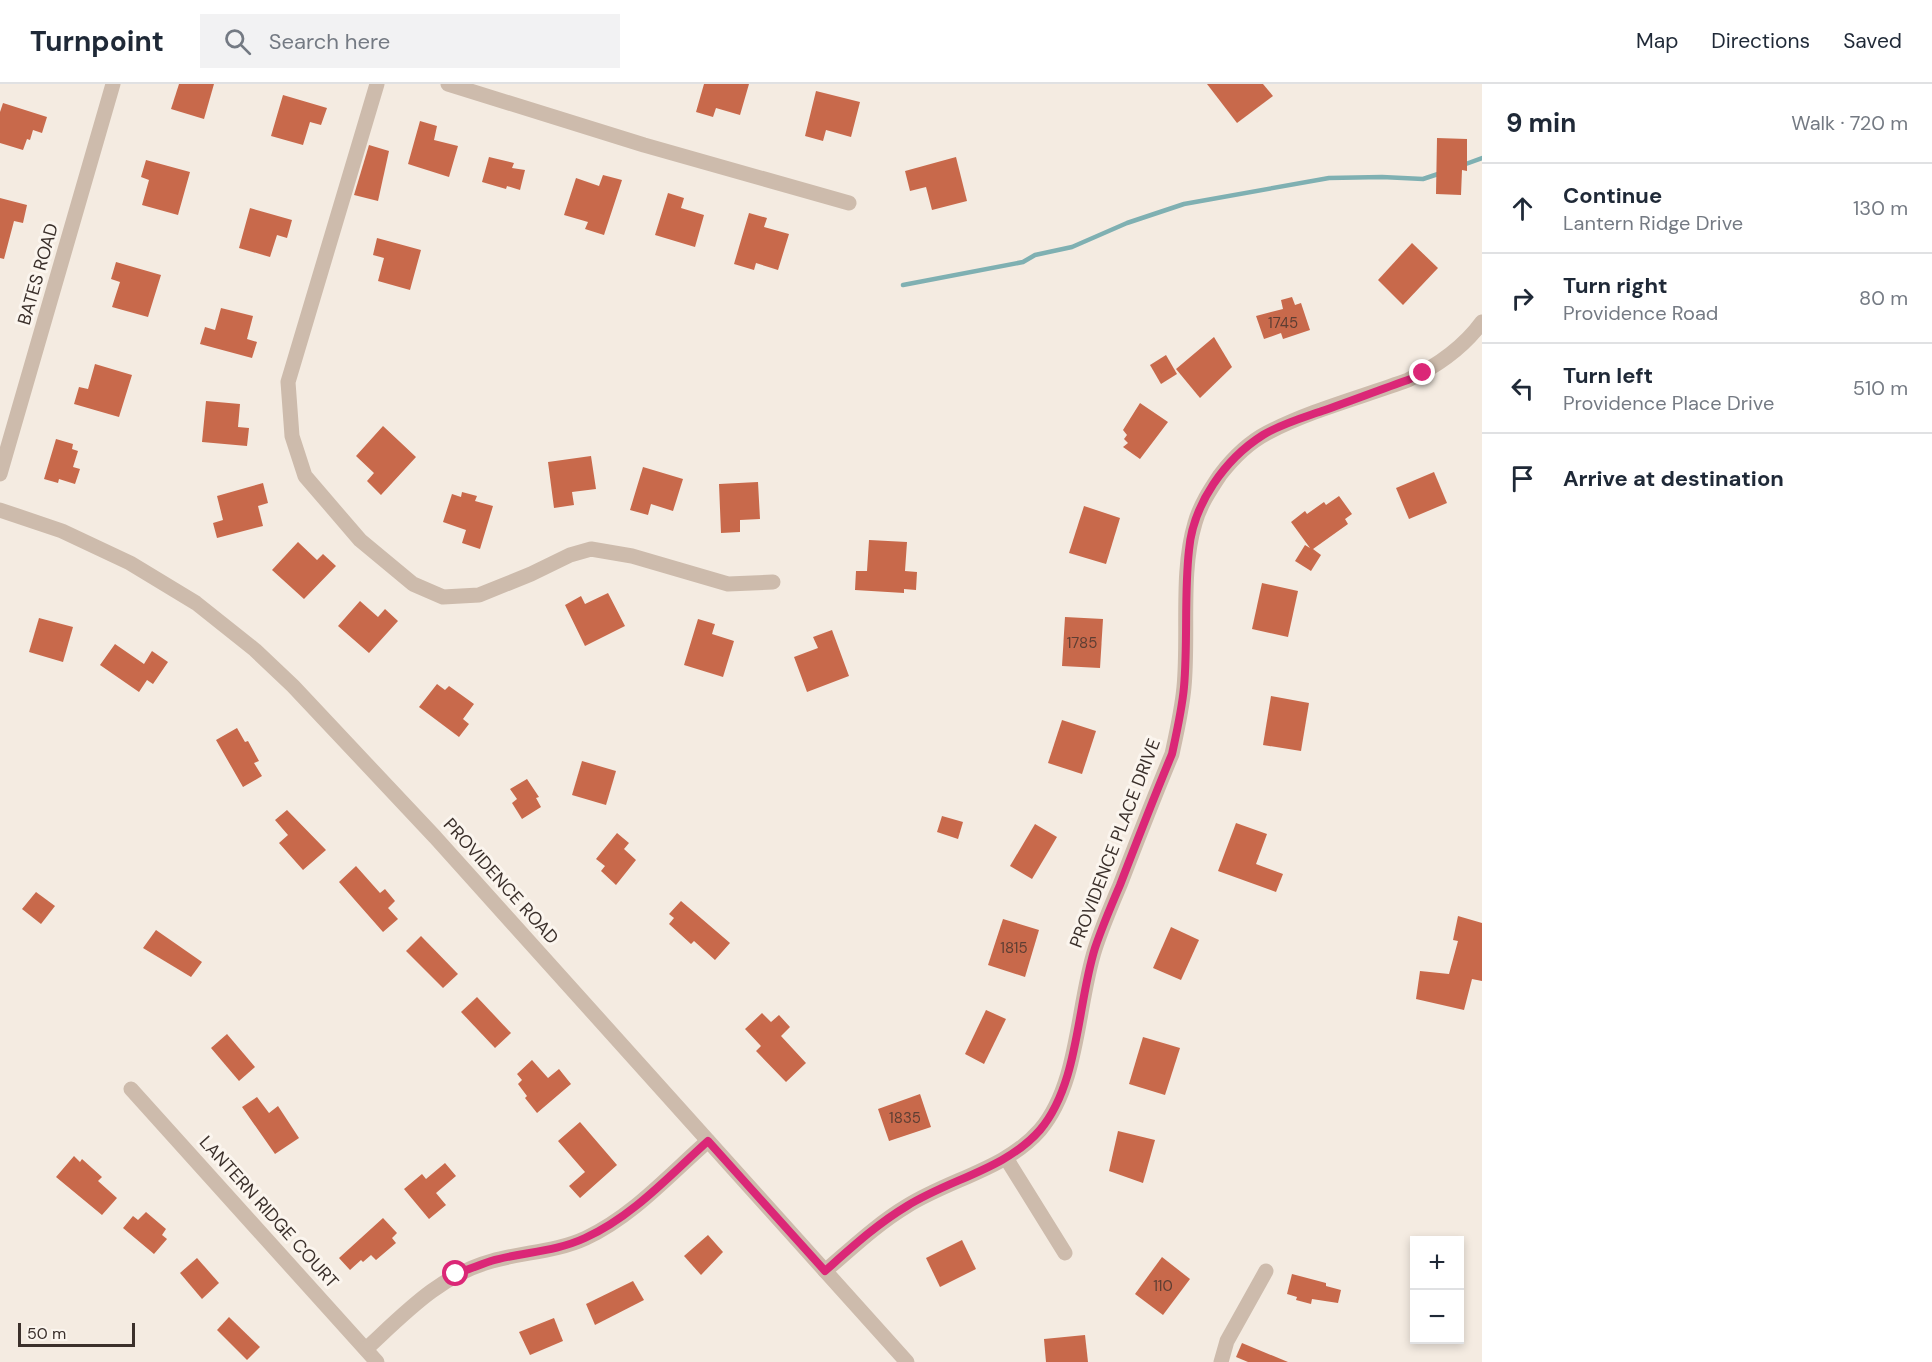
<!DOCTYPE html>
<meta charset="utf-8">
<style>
body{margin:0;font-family:"DM Sans",sans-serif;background:#f2f2f3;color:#1f2937}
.controls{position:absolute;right:18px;bottom:18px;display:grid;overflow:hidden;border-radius:0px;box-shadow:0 3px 9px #0003}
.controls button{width:54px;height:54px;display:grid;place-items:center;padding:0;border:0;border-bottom:2px solid #e0e1e3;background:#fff;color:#1f2937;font:30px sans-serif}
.scale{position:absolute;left:18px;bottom:15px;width:117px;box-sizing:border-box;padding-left:6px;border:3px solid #3b302b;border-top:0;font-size:16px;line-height:21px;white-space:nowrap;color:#3b302b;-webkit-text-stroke:4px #fbf5ee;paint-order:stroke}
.stop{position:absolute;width:18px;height:18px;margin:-14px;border:4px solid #db2777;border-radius:50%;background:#fff}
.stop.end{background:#db2777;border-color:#fff;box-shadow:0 2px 6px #0008}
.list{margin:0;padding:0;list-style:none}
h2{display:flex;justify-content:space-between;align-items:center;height:78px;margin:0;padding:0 24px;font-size:26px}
h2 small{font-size:20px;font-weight:400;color:#747a83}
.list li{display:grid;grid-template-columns:39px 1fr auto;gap:18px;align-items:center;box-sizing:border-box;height:90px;padding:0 24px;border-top:2px solid #e0e1e3}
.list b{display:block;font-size:22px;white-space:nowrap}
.list p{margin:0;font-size:20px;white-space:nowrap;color:#747a83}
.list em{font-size:20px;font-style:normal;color:#747a83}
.icon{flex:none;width:33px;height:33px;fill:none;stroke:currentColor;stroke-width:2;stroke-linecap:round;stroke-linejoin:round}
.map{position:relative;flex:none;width:1482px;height:1278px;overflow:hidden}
header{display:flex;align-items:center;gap:36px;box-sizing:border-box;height:84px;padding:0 30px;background:#fff;border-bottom:2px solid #e0e1e3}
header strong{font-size:28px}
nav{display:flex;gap:33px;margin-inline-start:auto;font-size:21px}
.search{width:420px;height:54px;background:#f2f2f3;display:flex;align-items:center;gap:15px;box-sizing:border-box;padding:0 21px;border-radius:0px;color:#747a83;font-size:22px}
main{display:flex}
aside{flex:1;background:#fff}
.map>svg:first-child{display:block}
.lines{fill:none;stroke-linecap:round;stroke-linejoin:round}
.stream{stroke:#7fb0b2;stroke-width:4.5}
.building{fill:#c8694b}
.minor{stroke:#cdbbac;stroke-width:15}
.route{stroke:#db2777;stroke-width:8}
.labels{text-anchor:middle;stroke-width:6;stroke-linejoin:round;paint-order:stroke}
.number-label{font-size:15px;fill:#5e3e33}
.street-label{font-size:18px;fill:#3b302b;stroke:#fbf5ee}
</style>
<header>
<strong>Turnpoint</strong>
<div class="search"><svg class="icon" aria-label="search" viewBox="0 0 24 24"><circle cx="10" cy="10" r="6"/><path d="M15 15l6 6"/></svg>Search here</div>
<nav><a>Map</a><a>Directions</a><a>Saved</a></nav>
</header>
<main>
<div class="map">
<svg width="1482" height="1278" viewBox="0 0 1482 1278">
<rect width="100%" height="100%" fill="#f4ebe1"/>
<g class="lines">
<g class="stream">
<polyline points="1463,81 1482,74"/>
<polyline points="903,201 1023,178 1035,171 1072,163 1127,139 1184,120 1329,94 1382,93 1423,95 1441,89"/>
</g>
</g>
<g class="building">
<polygon points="179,0 214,0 204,35 171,25"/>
<polygon points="704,0 749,0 740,31 716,24 713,33 696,28"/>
<polygon points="1207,0 1263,0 1273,12 1237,39"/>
<polygon points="816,7 860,18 851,53 826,46 823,57 805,52"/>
<polygon points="283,11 327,24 321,41 310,38 303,61 271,52"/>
<polygon points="3,19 47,33 42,49 33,46 30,56 27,55 23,66 0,59 0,28"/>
<polygon points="420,37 437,42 434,56 458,62 449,93 408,80"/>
<polygon points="1437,54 1467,55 1467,87 1462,86 1461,111 1436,110"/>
<polygon points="369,61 389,67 378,117 354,111"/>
<polygon points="489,73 514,79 512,84 525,86 520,106 507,102 506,105 482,98"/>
<polygon points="956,73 967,117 932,126 926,103 910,107 905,87"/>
<polygon points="146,76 190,88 178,131 142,121 149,96 141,93"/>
<polygon points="603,91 622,96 604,151 585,145 588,138 564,131 576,94 599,102"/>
<polygon points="668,109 684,114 681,124 704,131 695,163 655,151"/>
<polygon points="0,114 27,121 23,139 14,137 4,175 0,174"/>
<polygon points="250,124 292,136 287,154 277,151 270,173 239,164"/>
<polygon points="749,129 767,134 764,143 789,150 778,186 756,179 754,186 734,180"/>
<polygon points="377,154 421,166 410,206 378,197 384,174 373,171"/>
<polygon points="1412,159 1438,184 1403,221 1378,196"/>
<polygon points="116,178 161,191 148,233 112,223 120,198 111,195"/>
<polygon points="1292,213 1295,221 1301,219 1310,246 1283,255 1281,249 1264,255 1256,232 1283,225 1281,216"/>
<polygon points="221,224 253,232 247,255 257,258 252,274 200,260 205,243 215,246"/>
<polygon points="1214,253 1232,283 1200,314 1176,285"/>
<polygon points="1166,271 1177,290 1161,300 1150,281"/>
<polygon points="95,280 132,291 119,333 74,320 79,303 88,305"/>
<polygon points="206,317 240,320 238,343 249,344 247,362 202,358"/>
<polygon points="1140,319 1168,338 1140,375 1123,363 1128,359 1124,355 1127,351 1123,346"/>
<polygon points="383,342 416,373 381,411 367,397 374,389 356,372"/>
<polygon points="56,355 73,360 72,365 78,367 73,383 80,385 75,400 59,395 58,399 44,395"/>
<polygon points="591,372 596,405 572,408 574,421 554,424 548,378"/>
<polygon points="643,383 683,395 673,427 651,420 648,431 630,426"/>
<polygon points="1434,388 1447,419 1409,435 1396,404"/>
<polygon points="758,398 760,435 740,436 740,448 721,449 719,400"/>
<polygon points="263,399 268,419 258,422 263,442 217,454 213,439 223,436 217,412"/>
<polygon points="462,408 477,412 475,417 493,422 480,465 462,459 466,446 443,438 452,410 461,413"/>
<polygon points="1339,412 1352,430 1345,435 1348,440 1313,465 1321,471 1311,487 1295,477 1305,461 1310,464 1291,438 1305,427 1307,430 1324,418 1326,421"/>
<polygon points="1084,422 1120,434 1106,480 1069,469"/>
<polygon points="869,456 907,458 905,487 917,488 916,506 904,505 904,509 855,506 856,487 867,487"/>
<polygon points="298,458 317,476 323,470 336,482 304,515 272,486"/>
<polygon points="1262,499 1298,507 1288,553 1252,545"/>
<polygon points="608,509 625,542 585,562 565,521 581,512 585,520"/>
<polygon points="360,517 378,533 385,525 398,537 369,569 338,542"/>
<polygon points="1065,533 1103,535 1100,584 1062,582"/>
<polygon points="39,534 73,543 63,578 29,568"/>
<polygon points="698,535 715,540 712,550 734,557 723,593 684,581"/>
<polygon points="832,546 849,592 807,608 794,573 818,564 813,553"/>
<polygon points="115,560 144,580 152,567 168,578 153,600 147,596 139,608 100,581"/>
<polygon points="437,600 445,606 449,602 474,620 463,635 469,640 459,653 419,623"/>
<polygon points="1271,612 1309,619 1301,667 1263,661"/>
<polygon points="1062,636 1096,647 1082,690 1048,679"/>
<polygon points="237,644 245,658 248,657 259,677 254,679 262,692 243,703 216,656"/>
<polygon points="582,677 616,687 606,721 572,711"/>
<polygon points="527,695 539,713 536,714 541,723 522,735 512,719 517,715 510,705"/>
<polygon points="287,726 326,766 303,786 279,759 288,751 275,736"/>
<polygon points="942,732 963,738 958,755 937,748"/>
<polygon points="1236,739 1267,750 1256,780 1283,790 1276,808 1218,787"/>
<polygon points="1035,740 1057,753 1032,795 1010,782"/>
<polygon points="617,749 629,759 624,765 636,776 616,801 601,787 605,782 596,775"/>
<polygon points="356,782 380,809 385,805 395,817 388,824 398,835 383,848 339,798"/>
<polygon points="36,808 55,822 41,840 22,825"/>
<polygon points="681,817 730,859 715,876 694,857 691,860 669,840 674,834 669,830"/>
<polygon points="1458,832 1482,839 1482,897 1472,895 1464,926 1416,915 1420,887 1449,890 1458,857 1453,856"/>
<polygon points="1003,835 1039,846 1025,893 988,881"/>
<polygon points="1171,843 1199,856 1181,896 1153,884"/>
<polygon points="156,846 202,878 191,893 143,864"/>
<polygon points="421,852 458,890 443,904 406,867"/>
<polygon points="477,913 511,949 495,964 461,928"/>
<polygon points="986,926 1006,935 984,980 965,970"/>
<polygon points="762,929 771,938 779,931 790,943 781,952 806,979 786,998 756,967 761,962 745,945"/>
<polygon points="227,950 255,983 239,997 211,964"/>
<polygon points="1143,953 1180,964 1165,1011 1129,1000"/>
<polygon points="532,976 548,994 559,985 571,1000 537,1029 525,1014 527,1012 518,1000 522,996 517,990"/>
<polygon points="920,1010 931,1043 889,1057 878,1025"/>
<polygon points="257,1013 269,1029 278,1022 299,1054 275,1070 242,1023"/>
<polygon points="580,1038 617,1081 580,1114 569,1102 585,1088 558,1057"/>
<polygon points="1118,1047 1155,1056 1143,1099 1109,1087"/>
<polygon points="74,1072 80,1078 82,1075 102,1093 98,1097 117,1114 102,1131 56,1093"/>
<polygon points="445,1079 456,1092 436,1109 446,1121 429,1135 404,1105 422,1090 426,1095"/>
<polygon points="146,1128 166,1145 162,1151 167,1155 154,1170 123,1144 133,1132 138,1136"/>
<polygon points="383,1134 397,1149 392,1154 396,1159 376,1176 371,1171 363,1178 361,1176 350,1186 339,1174"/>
<polygon points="708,1151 723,1168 701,1191 684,1172"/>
<polygon points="962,1156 976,1185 940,1203 926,1174"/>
<polygon points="1162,1173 1190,1195 1163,1231 1135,1210"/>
<polygon points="197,1174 219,1199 202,1215 180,1189"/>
<polygon points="1292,1190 1326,1199 1326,1202 1341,1206 1338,1219 1312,1215 1311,1220 1296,1216 1297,1213 1287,1210"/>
<polygon points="633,1197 644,1216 595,1241 586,1220"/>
<polygon points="229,1233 260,1263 247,1276 217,1246"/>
<polygon points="554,1234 563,1257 530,1271 519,1248"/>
<polygon points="1085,1251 1088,1278 1046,1278 1044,1255"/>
<polygon points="1242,1259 1288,1278 1248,1278 1236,1273"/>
</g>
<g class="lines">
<g class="minor">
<polyline points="377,0 288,298 292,352 305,392 360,456 413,500 443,513 479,511 531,490 570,471 591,465 632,472 728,500 773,498"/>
<polyline points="448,0 644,61 849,119"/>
<polyline points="0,390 113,0"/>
<polyline points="0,426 62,447 130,479 196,519 255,566 293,602 435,753 907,1278"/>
<polyline points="131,1005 377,1278"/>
<polyline points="1006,1074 1065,1169"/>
<path d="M825,1187C851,1165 877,1140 907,1122C950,1095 1006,1085 1040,1046C1079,1000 1077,921 1095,865C1102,843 1111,822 1120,801C1137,757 1154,713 1172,670C1177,647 1182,625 1184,603C1189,551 1180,488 1195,439C1200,421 1210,406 1220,391C1233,374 1248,359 1267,349C1311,326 1362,313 1408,296C1437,282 1463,264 1482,238"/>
<path d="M366,1265C404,1230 440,1191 492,1177C523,1168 556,1168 586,1154C633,1132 669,1091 708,1057"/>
<polyline points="1221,1278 1227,1257 1266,1187"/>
</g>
</g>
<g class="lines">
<path class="route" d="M456,1190C467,1186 479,1181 491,1177C522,1168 555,1168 585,1154C632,1133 669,1092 708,1057L825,1187C851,1164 877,1140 907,1122C950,1095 1006,1085 1040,1046C1079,1000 1077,921 1095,864C1102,843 1111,822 1120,801C1137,757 1154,713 1172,670C1177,647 1182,625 1184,603C1188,557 1184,511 1189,466C1193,420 1225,375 1263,351C1281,340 1302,334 1322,327C1351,317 1379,306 1408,296L1423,289"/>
</g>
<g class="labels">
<g class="number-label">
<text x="1283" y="244">1745</text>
<text x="1082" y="564">1785</text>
<text x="1014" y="869">1815</text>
<text x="905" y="1039">1835</text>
<text x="1163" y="1207">110</text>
</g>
<g class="street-label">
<text transform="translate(38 190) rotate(-74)" y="6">BATES ROAD</text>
<text transform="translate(1115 759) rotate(-69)" y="6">PROVIDENCE PLACE DRIVE</text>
<text transform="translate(501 797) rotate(48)" y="6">PROVIDENCE ROAD</text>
<text transform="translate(269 1128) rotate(48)" y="6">LANTERN RIDGE COURT</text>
</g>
</g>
</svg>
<div class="controls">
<button>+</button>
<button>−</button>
</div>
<div class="scale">50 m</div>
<div class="stop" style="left:456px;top:1190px"></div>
<div class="stop end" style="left:1423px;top:289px"></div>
</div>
<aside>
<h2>9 min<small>Walk · 720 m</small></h2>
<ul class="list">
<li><svg class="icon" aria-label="ahead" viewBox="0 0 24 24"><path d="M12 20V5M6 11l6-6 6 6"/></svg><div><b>Continue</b><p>Lantern Ridge Drive</p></div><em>130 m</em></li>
<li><svg class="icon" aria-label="right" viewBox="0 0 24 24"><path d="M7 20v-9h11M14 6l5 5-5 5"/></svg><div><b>Turn right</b><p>Providence Road</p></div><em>80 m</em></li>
<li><svg class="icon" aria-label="left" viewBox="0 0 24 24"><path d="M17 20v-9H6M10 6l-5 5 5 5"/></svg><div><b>Turn left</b><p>Providence Place Drive</p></div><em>510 m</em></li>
<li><svg class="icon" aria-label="arrive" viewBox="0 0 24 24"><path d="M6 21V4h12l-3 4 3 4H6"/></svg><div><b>Arrive at destination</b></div></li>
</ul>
</aside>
</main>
